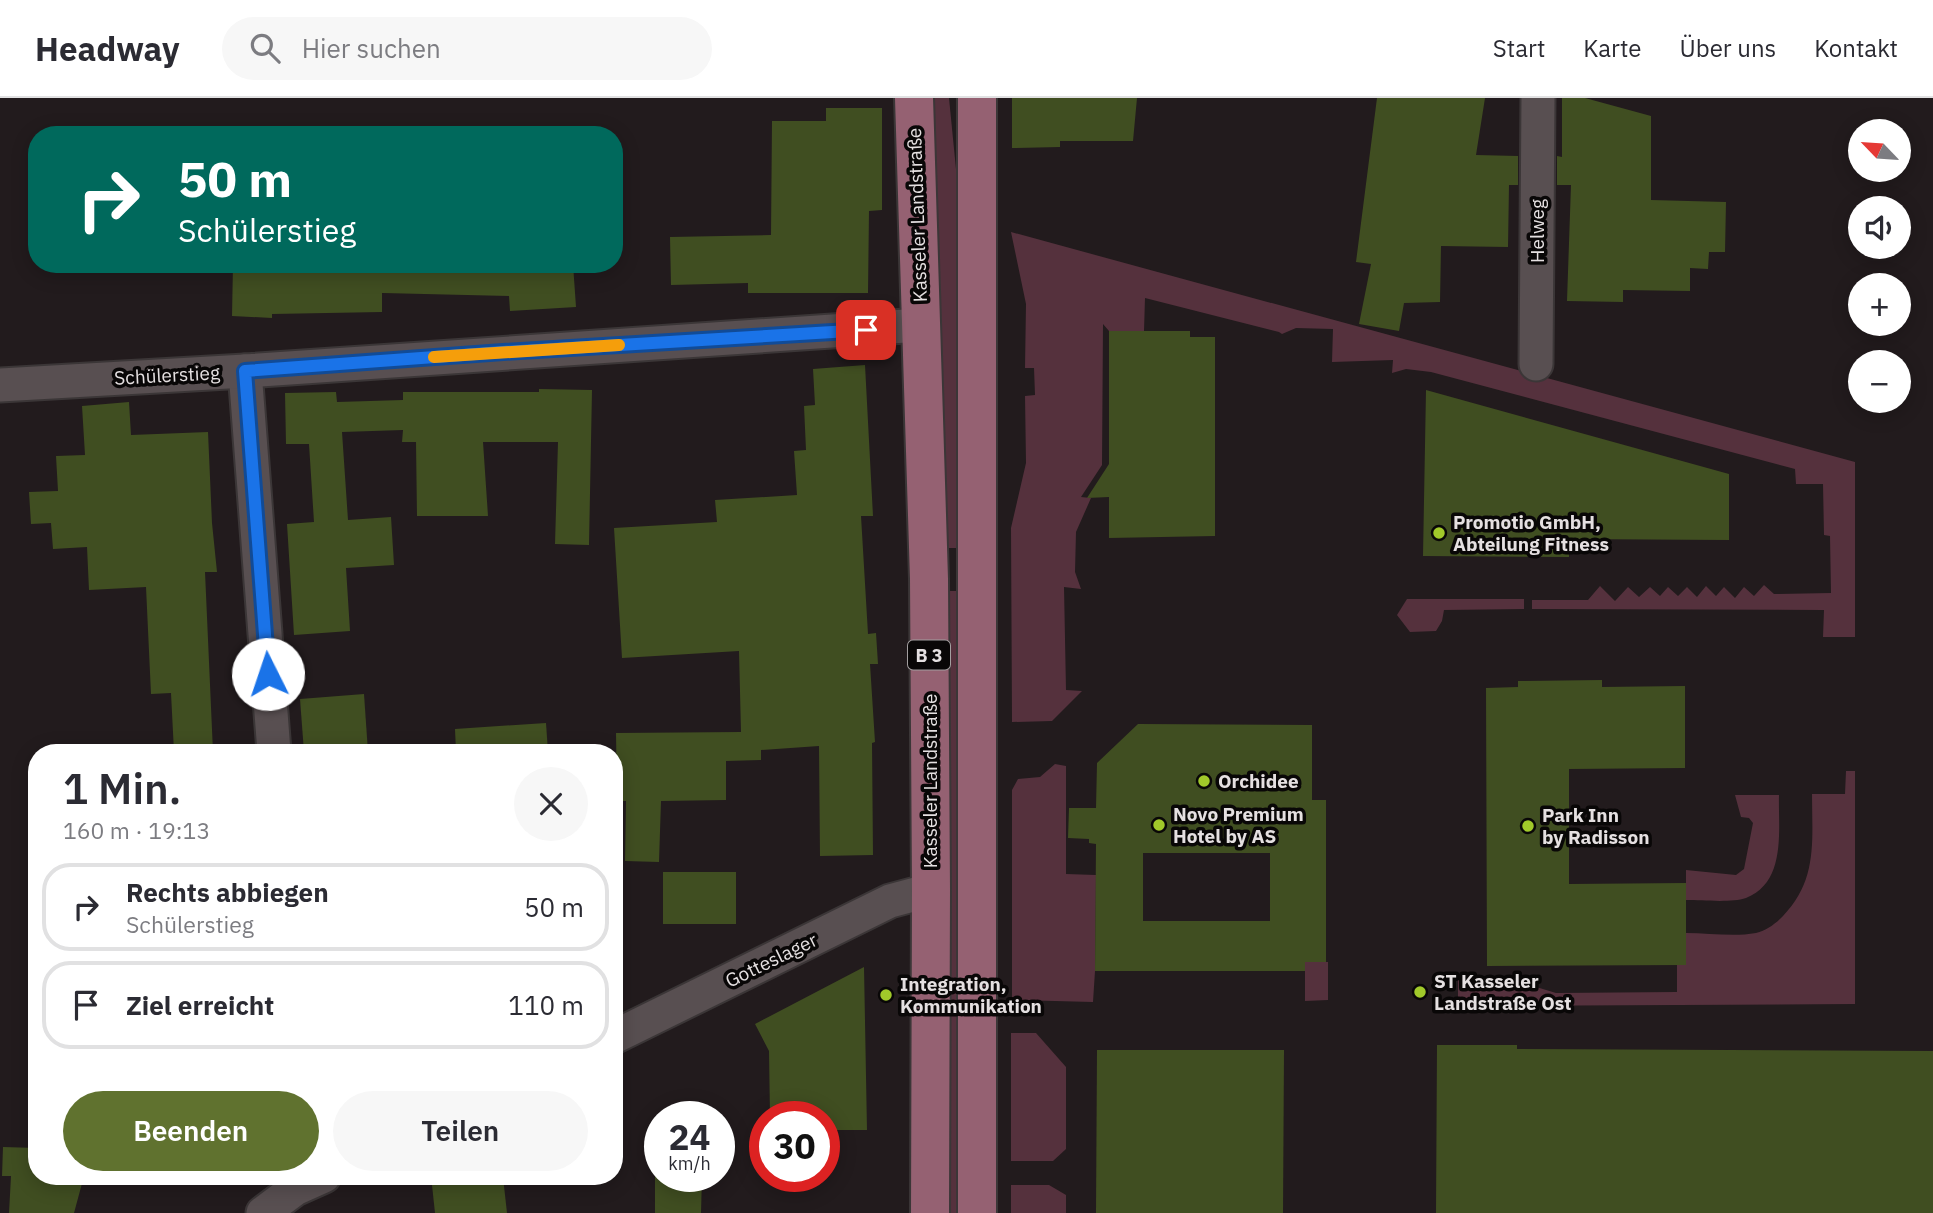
<!DOCTYPE html>
<html lang="de">
<head>
<meta charset="utf-8">
<style>
	body { margin:0; font-family:"IBM Plex Sans",sans-serif; background:#f7f7f7; color:#2b2b33; height:100vh; display:flex; flex-direction:column; font-size:26px; white-space:nowrap }
	* { box-sizing:border-box; margin:0 }
	p { font-size:23px; color:#7c7c81 }
	.icon { flex:none; width:38px; height:38px; fill:none; stroke:currentColor; stroke-width:2; stroke-linecap:round; stroke-linejoin:round }
	.map { position:relative; flex:1; overflow:hidden }
	.panel { position:absolute; left:28px; top:646px; width:595px; height:441px; display:flex; flex-direction:column; background:#fff; border-radius:28px; box-shadow:0 4px 18px #0003 }
	.panel>* { flex:none }
	.hud { position:absolute; left:28px; top:28px; width:595px; height:147px; border-radius:28px; box-shadow:0 4px 18px #0003; background:#00695c; color:#fff; overflow:hidden }
	.needle { width:46px; rotate:295deg }
	.buttons { position:absolute; left:1848px; top:21px; display:grid; gap:14px }
	.buttons a { display:grid; place-items:center; width:63px; height:63px; border-radius:50%; background:#fff; box-shadow:0 4px 18px #0003; font-size:35px }
	.speed { position:absolute; left:644px; top:1003px; display:flex; gap:14px; font-size:35px; font-weight:700; text-align:center }
	.speed>* { display:grid; place-content:center; width:91px; height:91px; border-radius:50%; background:#fff; box-shadow:0 4px 18px #0003; line-height:1 }
	.speed small { font-size:18px; font-weight:400 }
	.speed .limit { border:10px solid #d22; background:#fff; color:#111 }
	.pin { position:absolute; display:grid; place-items:center; width:60px; height:60px; color:#fff; margin:-30px; border-radius:14px; box-shadow:0 4px 10px #0006 }
	.me { position:absolute; width:77px; margin:-38px; rotate:356deg; stroke-linejoin:round; filter:drop-shadow(0 0 5px #0008) }
	.turn { display:flex; align-items:center; gap:24px; height:147px; padding:0 35px; font-size:32px }
	.turn .icon { width:91px; height:91px; stroke-width:2.5 }
	.turn b { display:block; font-size:49px; line-height:60px }
	.round { display:grid; place-items:center; flex:none; width:74px; height:74px; border-radius:37px; background:#f7f7f7 }
	.overview { display:flex; align-items:center; justify-content:space-between; height:119px; padding:0 35px }
	h1 { font-size:42px; font-weight:600; line-height:52px }
	.primary-button { display:flex; gap:14px; margin-top:auto; padding:14px 35px }
	.primary-button a { flex:1; height:80px; border-radius:42px; background:#60722f; color:#fff; font-size:28px; font-weight:600; line-height:80px; text-align:center }
	.primary-button a+a { background:#f7f7f7; color:#2b2b33 }
	ul { padding:0; list-style:none }
	li { display:flex; align-items:center; gap:21px; height:88px; margin:0 14px 10px; padding:0 21px; border:4px solid #e1e1e2; border-radius:28px }
	li div { flex:1 }
	li b { display:block; font-size:26px }
	li em { font-style:normal }
	header { display:flex; align-items:center; gap:42px; box-sizing:border-box; height:98px; padding:0 35px; background:#fff; border-bottom:2px solid #e1e1e2 }
	header strong { font-size:33px }
	nav { display:flex; gap:38px; margin-inline-start:auto; font-size:24px }
	.search { width:490px; height:63px; background:#f7f7f7; display:flex; align-items:center; gap:18px; box-sizing:border-box; padding:0 24px; border-radius:38px; color:#7c7c81; font-size:26px }
	.map>svg:first-child { display:block }
	.green { fill:#55313d }
	.building { fill:#404e21; fill-rule:evenodd }
	.lines { fill:none; stroke-linecap:round; stroke-linejoin:round }
	.street-casing { stroke:#3b3637; stroke-width:37 }
	.primary-casing { stroke:#3b3637; stroke-width:42 }
	.street { stroke:#584f51; stroke-width:33 }
	.primary { stroke:#956172; stroke-width:38 }
	.route-casing { stroke:#114b97; stroke-width:18 }
	.route { stroke:#1a73e8; stroke-width:12 }
	.slow { stroke:#f59e0b; stroke-width:12 }
	.poi-dot { fill:#a1c92a; stroke:#090707; stroke-width:2.5 }
	.labels { text-anchor:middle; dominant-baseline:central; stroke-width:7; stroke-linejoin:round; paint-order:stroke }
	.shield { fill:#090707; stroke:#a39fa0; stroke-width:2 }
	.shield-label { font-size:18px; font-weight:bold; fill:#e5e0e1 }
	.street-label { font-size:19px; fill:#e5e0e1; stroke:#090707 }
	.poi-label { font-size:19px; font-weight:bold; fill:#e5e0e1; stroke:#090707; text-anchor:start }
</style>
</head>
<body>
<header>
<strong>Headway</strong>
<div class="search"><svg class="icon" aria-label="search" viewBox="0 0 24 24"><circle cx="10" cy="10" r="6"/><path d="M15 15l6 6"/></svg>Hier suchen</div>
<nav><a>Start</a><a>Karte</a><a>Über uns</a><a>Kontakt</a></nav>
</header>
<div class="map">
<svg width="1933" height="1115" viewBox="0 0 1933 1115">
	<rect width="100%" height="100%" fill="#221b1d"/>
	<g class="green">
		<polygon points="931,0 949,0 962,132 962,450 946,450"/>
		<polygon points="1011,134 1855,364 1855,539 1823,539 1824,512 1532,511 1532,502 1588,502 1600,488 1615,503 1628,489 1639,499 1650,489 1660,498 1668,489 1678,498 1687,489 1697,499 1706,488 1716,498 1724,489 1735,500 1744,489 1754,498 1764,487 1774,496 1831,495 1830,438 1824,437 1823,386 1796,386 1795,371 1431,274 1406,271 1392,275 1393,262 1332,264 1333,231 1296,230 1282,236 1279,234 1145,200 1144,233 1109,233 1103,226 1102,367 1081,399 1091,400 1076,434 1075,474 1081,491 1064,489 1066,592 1082,593 1052,623 1012,624 1011,430 1026,365 1025,298 1035,297 1034,270 1025,270 1026,206"/>
		<polygon points="946,493 962,493 961,1115 946,1115"/>
		<polygon points="1407,501 1524,501 1524,511 1444,512 1442,523 1436,533 1410,534 1397,517"/>
		<polygon points="1055,666 1066,668 1066,776 1096,777 1095,873 1093,904 1012,902 1012,692 1018,681 1040,679"/>
		<path d="M1846 673H1855V906L1458 908V875L1475 877 1476 889 1533 888 1556 895 1677 894V867H1686V835C1709 835 1734 839 1756 835 1767 832 1775 826 1783 818 1818 782 1812 742 1812 696H1845Z"/>
		<path d="M1735 697H1779C1778 731 1787 784 1746 800 1731 805 1703 802 1686 802V772L1736 777 1744 771 1753 725 1749 720 1741 719Z"/>
		<polygon points="1305,864 1328,864 1328,902 1305,903"/>
		<polygon points="1011,935 1036,935 1066,969 1066,1051 1053,1063 1011,1063"/>
		<polygon points="1011,1087 1049,1087 1066,1097 1066,1115 1011,1115"/>
	</g>
	<g class="building">
		<polygon points="1012,0 1137,0 1133,43 1060,43 1060,49 1012,50"/>
		<polygon points="1377,0 1485,0 1476,57 1518,58 1518,87 1509,87 1508,149 1441,148 1440,204 1404,205 1399,233 1359,226 1371,166 1356,164"/>
		<polygon points="1562,0 1585,0 1651,18 1651,102 1726,104 1725,154 1709,154 1708,171 1690,170 1690,193 1623,192 1623,204 1567,203 1571,87 1557,87 1557,58 1562,59"/>
		<polygon points="826,10 882,10 882,112 869,113 868,195 748,195 748,185 671,187 670,139 771,137 772,23 826,23"/>
		<polygon points="233,166 573,166 576,209 510,213 509,198 382,195 382,214 272,216 272,220 232,218"/>
		<polygon points="1109,233 1190,233 1190,239 1215,239 1215,438 1109,440 1109,399 1087,400 1109,366"/>
		<polygon points="865,267 873,418 861,418 868,536 876,535 878,566 870,566 875,644 872,645 873,757 820,758 819,648 761,652 761,662 726,663 726,702 661,703 659,764 625,763 626,703 617,703 616,635 741,634 739,553 622,560 614,430 717,424 715,402 797,397 794,353 806,352 804,308 815,307 813,271"/>
		<polygon points="539,291 592,292 589,447 555,446 558,344 483,344 488,418 417,418 416,344 402,344 403,332 342,334 348,422 391,419 394,467 346,470 350,533 294,537 287,426 314,424 309,346 286,346 285,295 336,294 337,304 403,302 403,294 539,294"/>
		<polygon points="1426,292 1729,376 1729,442 1569,441 1569,459 1423,458"/>
		<polygon points="129,304 131,337 208,334 212,425 217,474 205,474 213,654 174,654 171,595 151,596 146,489 89,492 87,449 53,451 51,425 31,426 29,394 58,393 56,358 85,357 82,308"/>
		<polygon points="1602,582 1602,589 1685,588 1685,670 1569,671 1569,786 1686,785 1686,867 1487,868 1486,590 1518,589 1518,583"/>
		<polygon points="364,596 368,654 304,654 300,601"/>
		<polygon points="546,625 548,654 456,654 455,631"/>
		<path d="M1138 626 1312 627V702H1326V864H1305V873H1095L1096 746 1089 745V741L1068 740 1069 710H1096L1097 665ZM1143 755H1270V823H1143Z"/>
		<rect x="663" y="774" width="73" height="52"/>
		<polygon points="864,869 867,1032 824,1032 824,1018 770,1018 769,953 755,926"/>
		<polygon points="1437,947 1517,947 1517,951 1933,953 1933,1115 1436,1115"/>
		<polygon points="1097,952 1284,952 1283,1115 1096,1115"/>
		<polygon points="3,1049 37,1050 36,1078 84,1078 74,1115 9,1115 11,1078 2,1078"/>
		<polygon points="655,1078 702,1078 701,1115 655,1115"/>
		<polygon points="503,1079 507,1115 435,1115 432,1087"/>
	</g>
	<g class="lines">
		<g class="street-casing">
			<g id="street">
				<polyline points="1536,266 1538,0"/>
				<polyline points="245,273 274,654"/>
				<polyline points="0,287 245,273 920,227"/>
				<polyline points="614,939 890,803 931,792"/>
				<polyline points="263,1115 295,1091 324,1078"/>
			</g>
		</g>
		<g class="primary-casing">
			<g id="primary">
				<polyline points="914,0 929,481 931,792 930,1115"/>
				<polyline points="977,1115 977,0"/>
			</g>
		</g>
		<use href="#street" class="street"/>
		<use href="#primary" class="primary"/>
	</g>
	<g class="lines">
		<g class="route-casing">
			<polyline id="route" points="268,576 245,273 503,254 866,232"/>
		</g>
		<use href="#route" class="route"/>
		<polyline class="slow" points="434,259 619,247"/>
	</g>
	<g class="poi-dot">
		<circle cx="1439" cy="435" r="7"/>
		<circle cx="1204" cy="683" r="7"/>
		<circle cx="1159" cy="727" r="7"/>
		<circle cx="1528" cy="728" r="7"/>
		<circle cx="1420" cy="894" r="7"/>
		<circle cx="886" cy="897" r="7"/>
	</g>
	<g class="labels">
		<rect class="shield" x="908" y="542.5" width="42" height="29" rx="5"/>
		<g class="shield-label">
			<text x="929" y="557">B 3</text>
		</g>
		<g class="street-label">
			<text transform="translate(917 117) rotate(-92)">Kasseler Landstraße</text>
			<text transform="translate(1537 133) rotate(-90)">Helweg</text>
			<text transform="translate(167 277) rotate(-3)">Schülerstieg</text>
			<text transform="translate(930 683) rotate(-90)">Kasseler Landstraße</text>
			<text transform="translate(771 862) rotate(-26)">Gotteslager</text>
		</g>
		<g class="poi-label">
			<text x="1453" y="424">Promotio GmbH,<tspan x="1453" dy="22">Abteilung Fitness</tspan></text>
			<text x="1218" y="683">Orchidee</text>
			<text x="1173" y="716">Novo Premium<tspan x="1173" dy="22">Hotel by AS</tspan></text>
			<text x="1542" y="717">Park Inn<tspan x="1542" dy="22">by Radisson</tspan></text>
			<text x="1434" y="883">ST Kasseler<tspan x="1434" dy="22">Landstraße Ost</tspan></text>
			<text x="900" y="886">Integration,<tspan x="900" dy="22">Kommunikation</tspan></text>
		</g>
	</g>
</svg>
<div class="buttons">
<a><svg class="needle" viewBox="-14 -14 28 28"><path d="M0-13l5 13h-10z" fill="#e53935"/><path d="M0 13l5-13h-10z" fill="#7c7c81"/></svg></a>
<a><svg class="icon" aria-label="sound" viewBox="0 0 24 24"><path d="M4 9h4l5-4v14l-5-4H4zM17 9q2 3 0 6"/></svg></a>
<a>+</a>
<a>−</a>
</div>
<div class="speed"><div>24<small>km/h</small></div><div class="limit">30</div></div>
<div class="pin" style="left:866px;top:232px;background:#d93025"><svg class="icon" aria-label="arrive" viewBox="0 0 24 24"><path d="M6 21V4h12l-3 4 3 4H6"/></svg></div>
<svg class="me" style="left:268px;top:576px" viewBox="-20 -20 40 40"><circle r="19" fill="#fff"/><path d="M0-13L10 11 0 6-10 11z" fill="#1a73e8"/></svg>
<div class="hud">
<div class="turn"><svg class="icon" aria-label="right" viewBox="0 0 24 24"><path d="M7 20v-9h11M14 6l5 5-5 5"/></svg><div><b>50 m</b>Schülerstieg</div></div>
</div>
<section class="panel">
<div class="overview"><div><h1>1 Min.</h1><p>160 m · 19:13</p></div><a class="round"><svg class="icon" aria-label="close" viewBox="0 0 24 24"><path d="M6 6l12 12M18 6L6 18"/></svg></a></div>
<ul>
<li><svg class="icon" aria-label="right" viewBox="0 0 24 24"><path d="M7 20v-9h11M14 6l5 5-5 5"/></svg><div><b>Rechts abbiegen</b><p>Schülerstieg</p></div><em>50 m</em></li>
<li><svg class="icon" aria-label="arrive" viewBox="0 0 24 24"><path d="M6 21V4h12l-3 4 3 4H6"/></svg><div><b>Ziel erreicht</b></div><em>110 m</em></li>
</ul>
<div class="primary-button"><a>Beenden</a><a>Teilen</a></div>
</section>
</div>
</body>
</html>
